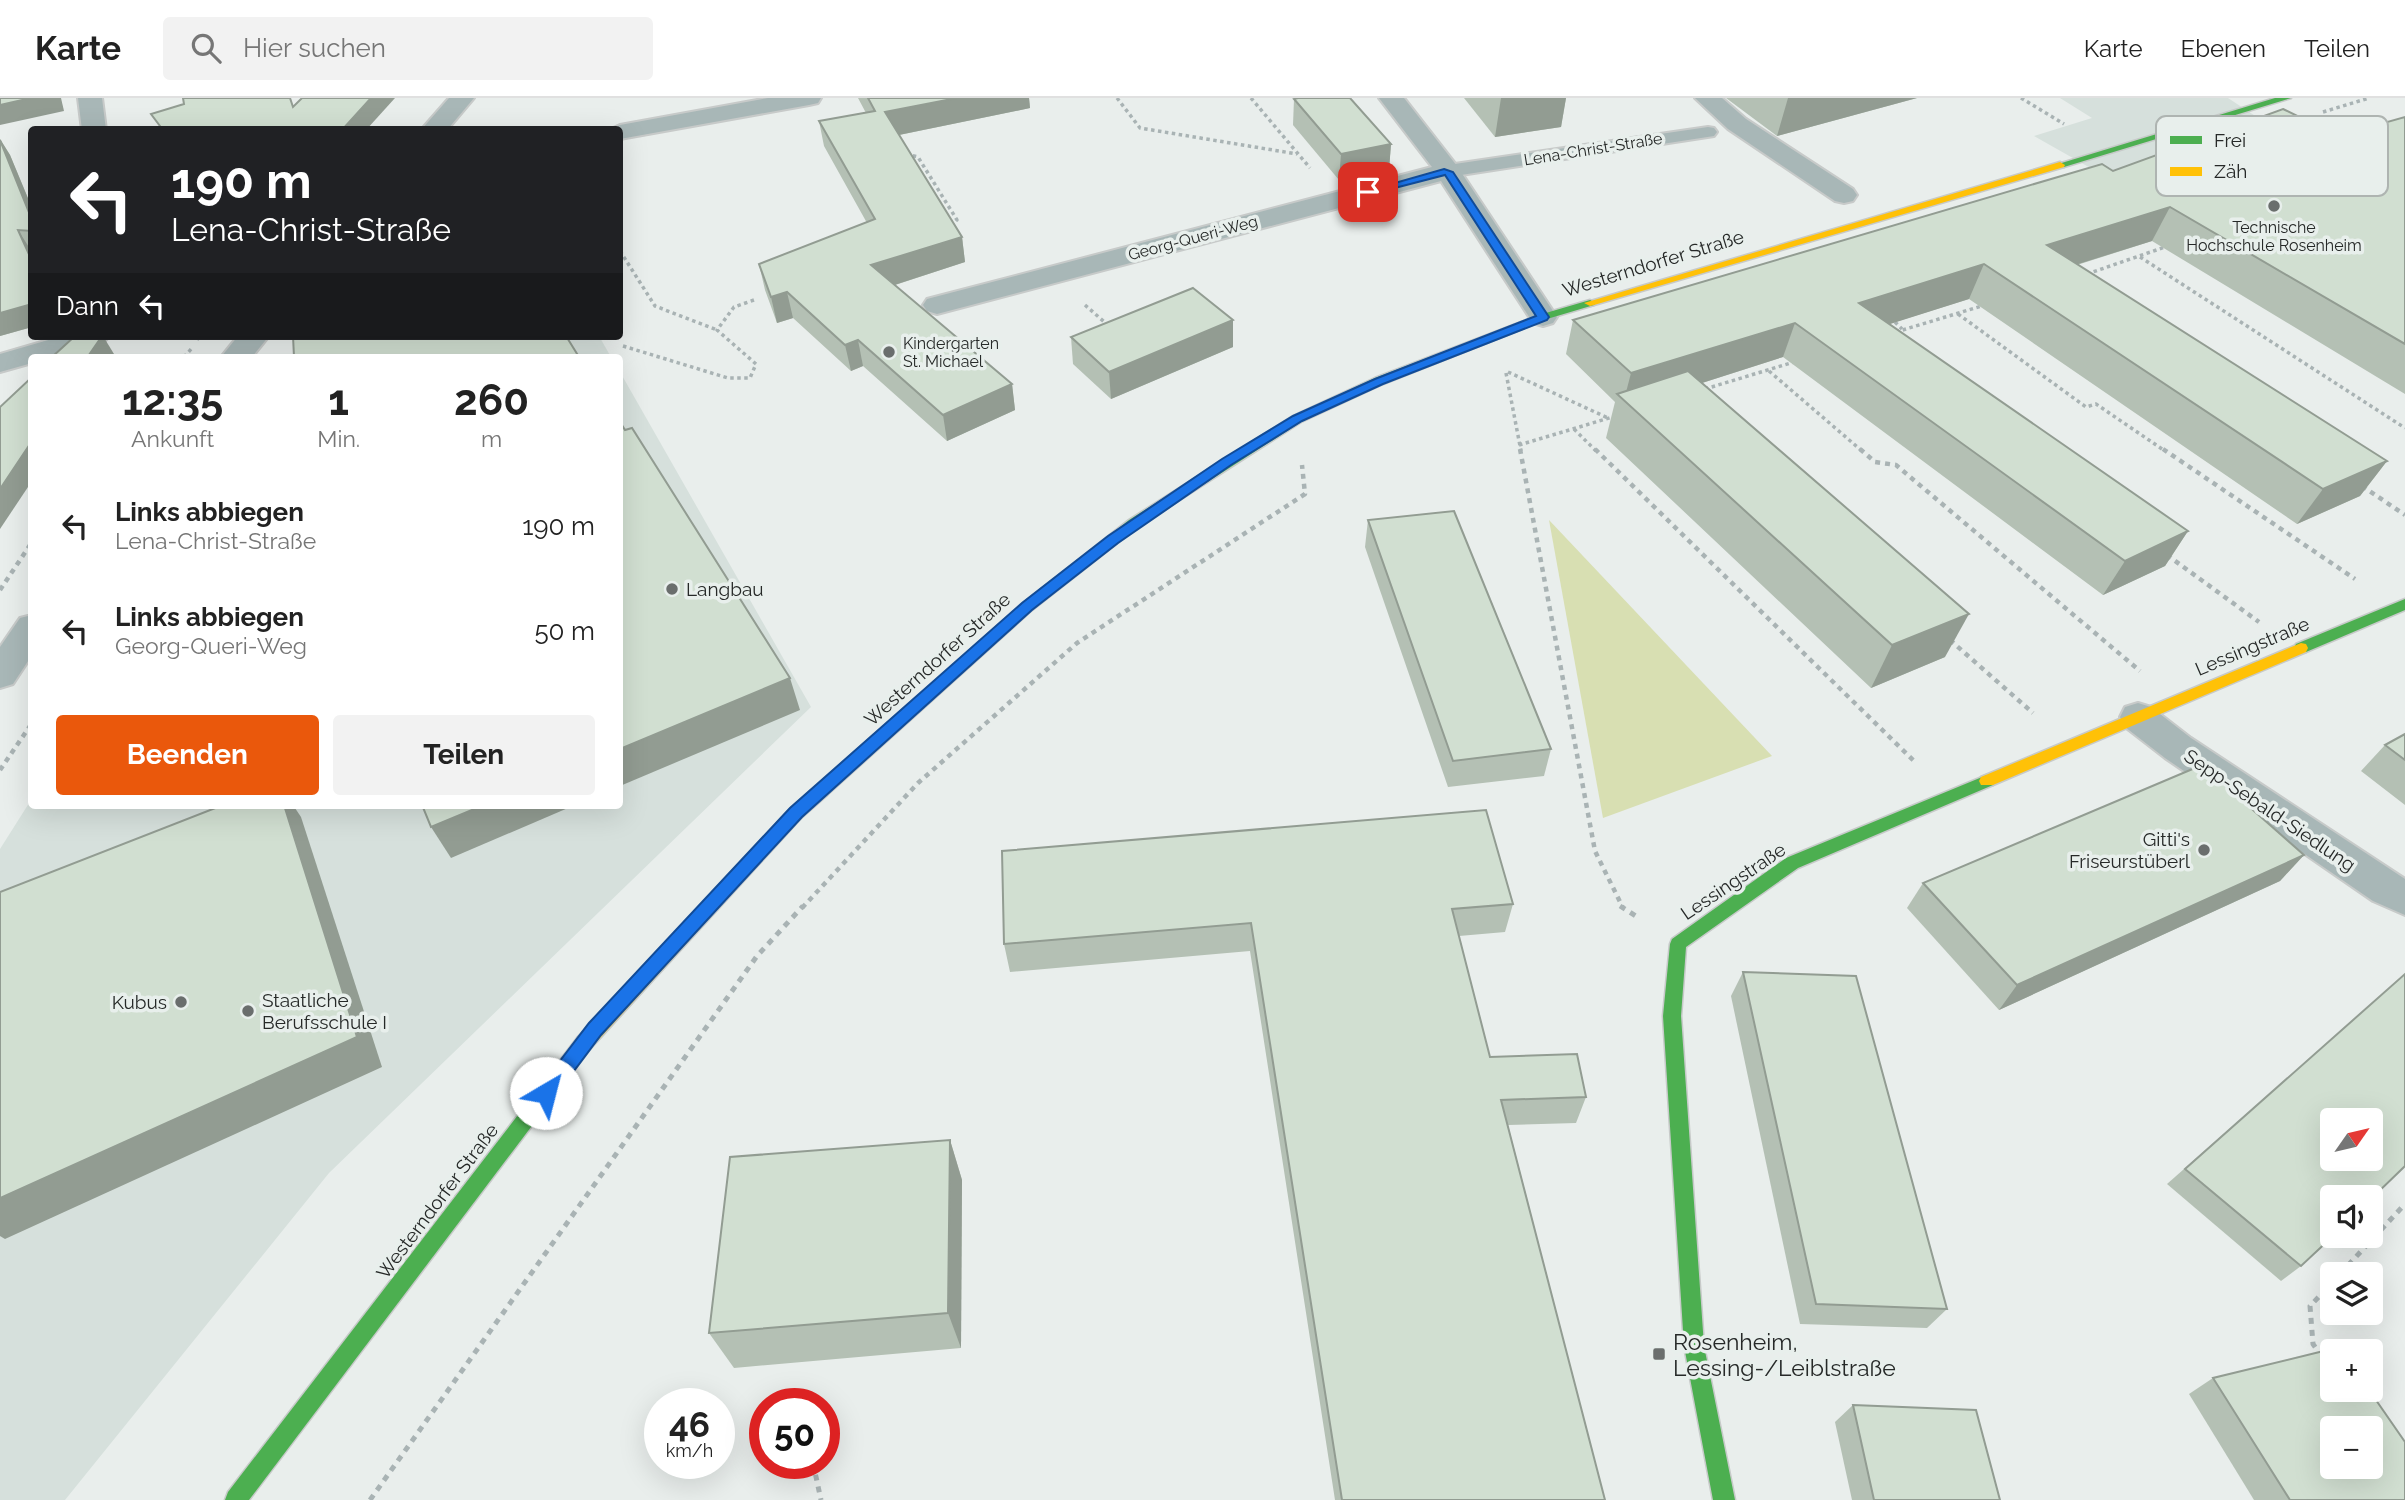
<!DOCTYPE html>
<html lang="de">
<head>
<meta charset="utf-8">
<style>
	body { margin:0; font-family:Raleway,sans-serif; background:#f2f2f2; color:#222; height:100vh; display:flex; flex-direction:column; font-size:26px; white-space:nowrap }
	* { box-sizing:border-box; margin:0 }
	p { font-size:23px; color:#767676 }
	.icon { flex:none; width:38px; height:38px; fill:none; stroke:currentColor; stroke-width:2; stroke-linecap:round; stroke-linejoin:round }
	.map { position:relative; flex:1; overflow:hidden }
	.details { position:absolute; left:28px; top:256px; width:595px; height:455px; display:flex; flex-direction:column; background:#fff; border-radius:7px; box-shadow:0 7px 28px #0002 }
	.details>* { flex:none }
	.top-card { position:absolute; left:28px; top:28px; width:595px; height:214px; border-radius:7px; box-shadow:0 7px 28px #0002; background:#202124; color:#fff; overflow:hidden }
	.needle { width:46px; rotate:56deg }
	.buttons { position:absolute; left:2320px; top:1010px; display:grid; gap:14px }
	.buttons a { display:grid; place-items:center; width:63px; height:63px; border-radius:7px; background:#fff; box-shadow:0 7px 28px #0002; font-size:35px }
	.speed { position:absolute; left:644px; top:1290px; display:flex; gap:14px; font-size:35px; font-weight:700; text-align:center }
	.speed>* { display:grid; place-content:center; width:91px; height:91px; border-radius:50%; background:#fff; box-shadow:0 7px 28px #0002; line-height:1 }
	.speed small { font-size:18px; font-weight:400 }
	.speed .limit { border:10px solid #d22; background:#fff; color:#111 }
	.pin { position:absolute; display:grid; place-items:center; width:60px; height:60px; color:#fff; margin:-30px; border-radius:14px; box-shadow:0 4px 10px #0006 }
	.me { position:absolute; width:77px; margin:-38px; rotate:37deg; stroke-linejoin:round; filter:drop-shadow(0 0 5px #0008) }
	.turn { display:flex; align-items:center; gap:24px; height:147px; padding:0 28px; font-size:32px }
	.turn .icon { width:91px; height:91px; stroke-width:2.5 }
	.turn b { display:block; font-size:49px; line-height:60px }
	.then { display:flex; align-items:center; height:66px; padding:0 28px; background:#0003; gap:14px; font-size:26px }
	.eta { display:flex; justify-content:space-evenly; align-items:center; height:119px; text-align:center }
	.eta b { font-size:42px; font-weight:700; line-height:49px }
	.cta { display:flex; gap:14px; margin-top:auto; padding:14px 28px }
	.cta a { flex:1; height:80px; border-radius:7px; background:#ea580c; color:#fff; font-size:28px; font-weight:700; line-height:80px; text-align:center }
	.cta a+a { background:#f2f2f2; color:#222 }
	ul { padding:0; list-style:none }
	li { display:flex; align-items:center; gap:21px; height:105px; padding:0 28px }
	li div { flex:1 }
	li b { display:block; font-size:26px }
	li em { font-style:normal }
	header { display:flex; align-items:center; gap:42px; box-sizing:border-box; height:98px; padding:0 35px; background:#fff; border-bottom:2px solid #e0e0e0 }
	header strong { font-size:33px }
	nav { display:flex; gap:38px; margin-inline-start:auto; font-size:24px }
	.search { width:490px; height:63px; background:#f2f2f2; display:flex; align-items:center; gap:18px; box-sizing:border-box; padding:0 24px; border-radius:7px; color:#767676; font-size:26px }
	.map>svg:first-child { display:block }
	.built { fill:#d6e0dc }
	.green { fill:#d8dfb2 }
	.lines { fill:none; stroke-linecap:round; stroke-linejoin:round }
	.lane-casing { stroke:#c7cac9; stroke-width:4 }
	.street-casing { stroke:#c7cac9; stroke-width:4 }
	.fast-casing { stroke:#c7cac9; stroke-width:3 }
	.slow-casing { stroke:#c7cac9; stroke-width:3 }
	.path-far2 { stroke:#a9b3b4; stroke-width:3.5; stroke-dasharray:3.5 3.5; stroke-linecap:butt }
	.path-far1 { stroke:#a9b3b4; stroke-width:4.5; stroke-dasharray:5 5; stroke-linecap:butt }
	.path { stroke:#a9b3b4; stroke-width:5; stroke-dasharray:6 6; stroke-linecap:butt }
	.lane { fill:#a8b7b7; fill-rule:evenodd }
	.street { fill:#a8b7b7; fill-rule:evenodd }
	.fast { fill:#4caf50; fill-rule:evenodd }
	.slow { fill:#ffc107; fill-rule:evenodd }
	.wall { fill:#b4c0b4 }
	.shaded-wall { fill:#929c92 }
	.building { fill:#d1dfd1; stroke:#929c92; stroke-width:2; fill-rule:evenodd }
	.route { fill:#1a73e8; stroke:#114b97; stroke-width:2 }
	.poi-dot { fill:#6a6e6d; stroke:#e8efec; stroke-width:2.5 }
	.labels { text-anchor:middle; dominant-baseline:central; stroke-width:7; stroke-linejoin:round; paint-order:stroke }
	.far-street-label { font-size:16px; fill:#262928; stroke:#e8efec }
	.far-poi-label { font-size:16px; fill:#262928; stroke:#e8efec }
	.street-label { font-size:19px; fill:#262928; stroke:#e8efec }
	.poi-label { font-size:19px; fill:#262928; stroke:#e8efec; text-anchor:start }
	.near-poi-label { font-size:23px; fill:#262928; stroke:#e8efec; text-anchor:start }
	.key { fill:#e8efec; stroke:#aeb4b1; stroke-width:2 }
	.key-label { font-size:19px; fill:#262928 }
</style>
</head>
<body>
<header>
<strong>Karte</strong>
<div class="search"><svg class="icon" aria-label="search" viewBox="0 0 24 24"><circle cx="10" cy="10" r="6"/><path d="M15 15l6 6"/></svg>Hier suchen</div>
<nav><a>Karte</a><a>Ebenen</a><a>Teilen</a></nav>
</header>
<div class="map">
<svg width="2405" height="1402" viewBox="0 0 2405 1402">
	<rect width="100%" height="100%" fill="#e9eeec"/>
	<g class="built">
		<polygon points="2060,0 2228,0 2375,97 2200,132 2034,38 2092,20"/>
		<polygon points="447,238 599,238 611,259 338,259"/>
		<polygon points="620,274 811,609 329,1075 65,1402 0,1402 0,751 31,702 32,707 620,707"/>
	</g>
	<polygon class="green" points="1549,422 1772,658 1603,720"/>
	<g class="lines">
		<g class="lane-casing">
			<polygon id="lane" points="1708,29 1714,30 1717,34 1714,38 1448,79 1439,73 1448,67"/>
		</g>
		<g class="street-casing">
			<g id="street">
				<polygon points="78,0 102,0 106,32 82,32"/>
				<polygon points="449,0 474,0 447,32 421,32"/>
				<polygon points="768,0 821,0 818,5 809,7 620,41 620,32 609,32 620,27"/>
				<polygon points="1379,0 1404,0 1457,68 1557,219 1553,225 1543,228 1533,225 1441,83 937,216 927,213 923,207 927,201 1432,69"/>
				<polygon points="1695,0 1722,0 1746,21 1853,91 1857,97 1853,103 1844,105 1835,103 1728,31"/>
				<polygon points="62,238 109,238 104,244 53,259 32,259 32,265 0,274 0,256"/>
				<polygon points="238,238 269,238 252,259 221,259"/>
				<polygon points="32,517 32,557 13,586 0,590 0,549 20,520"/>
				<polygon points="2138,605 2151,609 2191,640 2405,781 2405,817 2373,803 2165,660 2125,629 2120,619 2125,609"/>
			</g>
		</g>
		<g class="fast-casing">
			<g id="fast">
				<polygon points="2275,0 2291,0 2064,69 2055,67"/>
				<polygon points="1590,202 1596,205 1594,207 1547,221 1383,286 1301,324 1139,428 1032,512 827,697 815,697 813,693 815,689 1022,506 1129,422 1293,318 1375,280 1539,217"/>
				<polygon points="2405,501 2405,512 2306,554 2296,554 2294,550 2296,546"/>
				<polygon points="1987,677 1993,679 1995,683 1993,687 1798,770 1686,849 1681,918 1704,1248 1735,1402 1713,1402 1684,1248 1663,918 1670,846 1672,841 1786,760"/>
				<polygon points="584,937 590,939 593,945 590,951 249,1402 225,1402 228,1394 578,939"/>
			</g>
		</g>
		<g class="slow-casing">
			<g id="slow">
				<polygon points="2060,64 2065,67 2064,69 1594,207 1590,208 1584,205"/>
				<polygon points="2301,545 2306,546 2308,550 2306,554 1993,687 1981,687 1979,683 1981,679"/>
				<polygon points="821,687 827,689 829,693 827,697 802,719 590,951 584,953 578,951 575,945 578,939 790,711 815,689"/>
			</g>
		</g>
		<g class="path-far2">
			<polyline points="1117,0 1140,30 1297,56"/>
			<polyline points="1251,0 1310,70"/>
			<polyline points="2021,0 2064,26"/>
			<polyline points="2323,14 2369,0"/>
			<polyline points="906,56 918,59 957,122 948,125"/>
			<polyline points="620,153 655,208 717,232"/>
			<polyline points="2140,159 2405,330"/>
			<polyline points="2087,176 2168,148"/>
			<polyline points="1085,207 1110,229"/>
			<polyline points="1958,216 2086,309 2096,306 2165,353"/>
			<polyline points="1895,224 1902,231"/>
			<polyline points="1896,234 1985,207"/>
			<polyline points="177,238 199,241"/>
			<polyline points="623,248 728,280 750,280 756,266 717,232 734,209 754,202"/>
			<polyline points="184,259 193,249"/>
			<polyline points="1769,273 1862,353"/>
			<polyline points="1508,274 1608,320"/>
			<polyline points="1506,275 1521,353"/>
			<polyline points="1705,291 1794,264"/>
			<polyline points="1574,331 1596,353"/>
			<polyline points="1519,347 1616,318"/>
		</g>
		<g class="path-far1">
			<polyline points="1520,351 1595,753 1623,810"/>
			<polyline points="1595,351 1916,665"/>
			<polyline points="1860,351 1875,364 1896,367 2140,573"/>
			<polyline points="2163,351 2355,481"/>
			<polyline points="2362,388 2405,417"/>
			<polyline points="2167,457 2259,524"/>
			<polyline points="0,492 32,444"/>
			<polyline points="1950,542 2033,615"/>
			<polyline points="0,672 32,625"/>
			<polyline points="802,810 918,685 1077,545 1305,396 1302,367"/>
		</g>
		<g class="path">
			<polyline points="1620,808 1639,820"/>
			<polyline points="2340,1176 2405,1106"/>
			<polyline points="2322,1259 2313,1246 2310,1208 2333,1184"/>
			<polyline points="799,1296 801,1306"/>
			<polyline points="813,1365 821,1402"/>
			<polyline points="370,1402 757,858 803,808"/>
		</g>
		<use href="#lane" class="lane"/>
		<use href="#street" class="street"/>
		<use href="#fast" class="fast"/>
		<use href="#slow" class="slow"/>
	</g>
	<g class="wall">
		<polygon points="858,0 1029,0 1030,10 899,37 962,139 965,164 895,187 1012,286 1015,312 947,343 863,268 851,273 793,220 777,225 765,192 759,166 867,125 824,48 819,23 866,15"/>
		<polygon points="1464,0 1566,0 1561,29 1495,39"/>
		<polygon points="1726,0 1917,0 1777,38"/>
		<polygon points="1294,1 1391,46 1389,72 1339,82 1293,27"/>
		<polygon points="2405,19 2405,296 2152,143 2077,167 2387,363 2360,398 2297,426 1969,201 1889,226 2188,433 2165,468 2103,497 1783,259 1702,285 1945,559 1871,590 1606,340 1615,304 1566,256 1573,222 2113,73 2338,38"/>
		<polygon points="0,41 10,57 32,110 32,151 30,150 32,154 32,229 0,238"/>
		<polygon points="1071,239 1233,249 1111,301 1073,266"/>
		<polygon points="1368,422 1551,651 1544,678 1448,689 1365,449"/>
		<polygon points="2405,636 2405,707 2361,673 2385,647"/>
		<polygon points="1002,753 1513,806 1505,834 1459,838 1490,959 1586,999 1576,1025 1508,1027 1605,1402 1335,1402 1250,853 1010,874 1004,846"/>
		<polygon points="2304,757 2280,783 1999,912 1907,810 1923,785"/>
		<polygon points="1743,874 1947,1211 1927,1230 1800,1226 1731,898"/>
		<polygon points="2405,876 2301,1168 2281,1183 2167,1086"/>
		<polygon points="950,1042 962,1082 961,1250 734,1270 709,1235"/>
		<polygon points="2213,1280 2405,1402 2254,1402 2189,1296"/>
		<polygon points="1853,1307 2000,1402 1852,1402 1835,1324"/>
	</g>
	<g class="shaded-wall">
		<polygon points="31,0 61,0 64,13 0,27 0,7"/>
		<polygon points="371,0 395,0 366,32 342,32"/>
		<polygon points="957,0 1029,0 1030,10 889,39 885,14"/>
		<polygon points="1501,0 1566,0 1561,29 1495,39"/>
		<polygon points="1788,0 1917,0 1777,38"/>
		<polygon points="0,41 10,57 32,110 32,122"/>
		<polygon points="1391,46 1389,72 1339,82 1341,56"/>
		<polygon points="2170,109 2152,143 2030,181 2047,147"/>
		<polygon points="18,132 32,154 32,163"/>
		<polygon points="962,139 965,164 876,193 871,167"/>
		<polygon points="1984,166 1969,201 1846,240 1859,205"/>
		<polygon points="787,194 793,220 777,225 771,199"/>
		<polygon points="32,206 32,229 0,238 0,215"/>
		<polygon points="1233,222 1233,249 1111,301 1109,274"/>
		<polygon points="1795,225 1783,259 1630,308 1624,302 1631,275"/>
		<polygon points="103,238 114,256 112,259 89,257"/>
		<polygon points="858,242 863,268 851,273 845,247"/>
		<polygon points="1012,286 1015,312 947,343 943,317"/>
		<polygon points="32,343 32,383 0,431 0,391"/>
		<polygon points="2387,363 2360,398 2297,426 2323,391"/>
		<polygon points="2188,433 2165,468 2103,497 2125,463"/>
		<polygon points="1969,516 1945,559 1871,590 1892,547"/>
		<polygon points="790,580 800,612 620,688 620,651"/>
		<polygon points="284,707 293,707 301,719 382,969 5,1141 0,1138 0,1100"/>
		<polygon points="484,707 575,707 451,760 431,729"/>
		<polygon points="2304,757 2280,783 1999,912 2017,887"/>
		<polygon points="950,1042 962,1082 961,1250 948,1215"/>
	</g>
	<g class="building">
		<polygon points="0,0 31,0 0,7"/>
		<polygon points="183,0 290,0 293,9 302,0 371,0 342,32 163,32 151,16 184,6"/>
		<polygon points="868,0 957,0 885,14 962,139 871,167 1012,286 943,317 858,242 845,247 787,194 771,199 759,166 875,121 819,23 875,13"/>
		<polygon points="1298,0 1350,0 1391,46 1341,56 1294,1"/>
		<polygon points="2283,11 2338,38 2405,19 2405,246 2170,109 2047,147 2387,363 2323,391 1984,166 1859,205 2188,433 2125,463 1795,225 1631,275 1573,222 2102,66 2113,73"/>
		<polygon points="0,42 32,122 32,133 18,132 32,163 32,206 0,215"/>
		<polygon points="1193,190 1233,222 1109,274 1071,239"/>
		<polygon points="75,238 102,238 89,257 109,259 52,259"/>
		<polygon points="293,238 566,238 579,259 294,259"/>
		<polygon points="1688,273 1969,516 1892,547 1617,296"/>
		<polygon points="32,279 32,343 0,391 0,309"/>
		<polygon points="620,324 625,332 632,330 790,580 620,651"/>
		<polygon points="1454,413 1551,651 1453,663 1368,422"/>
		<polygon points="2405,636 2405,662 2385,647"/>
		<polygon points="2202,667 2304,757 2017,887 1923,785"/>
		<polygon points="223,707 284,707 357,939 0,1100 0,794"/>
		<polygon points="422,707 484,707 431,729"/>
		<polygon points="1486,712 1513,806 1452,811 1490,959 1577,956 1586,999 1501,1002 1605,1402 1342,1402 1251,825 1004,846 1002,753"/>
		<polygon points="1743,874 1856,878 1947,1211 1816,1206"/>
		<path d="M2405 876V1068L2371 1101V1099H2333V1138L2301 1168 2185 1071ZM2333 1022H2371V1060H2333Z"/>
		<polygon points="950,1042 948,1215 709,1235 730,1059"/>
		<path d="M2340 1249 2342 1253H2333V1292H2369L2405 1344V1402H2290L2213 1280ZM2333 1330H2371V1368H2333Z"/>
		<polygon points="1853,1307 1976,1312 2000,1402 1874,1402"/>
	</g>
	<polygon class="route" points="1444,71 1453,74 1549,219 1547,222 1383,286 1302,323 1231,367 1118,445 1032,512 802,719 601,937 553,1001 546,1003 540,1001 537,995 540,989 589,925 790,710 1022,505 1108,438 1222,361 1293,318 1375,281 1536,218 1445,77 1368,97 1363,94"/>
	<g class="poi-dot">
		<circle cx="2274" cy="108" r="7"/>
		<circle cx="889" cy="254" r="7"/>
		<circle cx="672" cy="491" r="7"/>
		<circle cx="2204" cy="752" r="7"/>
		<circle cx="181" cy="904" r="7"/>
		<circle cx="248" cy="913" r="7"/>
		<rect x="1652" y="1249" width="14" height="14" rx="3.5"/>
	</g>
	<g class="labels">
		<g class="far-street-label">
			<text transform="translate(1593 51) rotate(-9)">Lena-Christ-Straße</text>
			<text transform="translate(1193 140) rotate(-15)">Georg-Queri-Weg</text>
		</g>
		<g class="far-poi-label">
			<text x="2274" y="129">Technische<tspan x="2274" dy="18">Hochschule Rosenheim</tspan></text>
			<text x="903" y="245" text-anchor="start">Kindergarten<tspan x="903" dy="18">St. Michael</tspan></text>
		</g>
		<g class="street-label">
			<text transform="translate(1653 165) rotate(-17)">Westerndorfer Straße</text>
			<text transform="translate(2252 548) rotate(-23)">Lessingstraße</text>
			<text transform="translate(937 561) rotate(-42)">Westerndorfer Straße</text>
			<text transform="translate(2270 712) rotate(34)">Sepp-Sebald-Siedlung</text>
			<text transform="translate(1733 783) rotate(-34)">Lessingstraße</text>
			<text transform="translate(437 1103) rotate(-53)">Westerndorfer Straße</text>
		</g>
		<g class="poi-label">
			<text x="686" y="491">Langbau</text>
			<text x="2190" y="741" text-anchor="end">Gitti's<tspan x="2190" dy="22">Friseurstüberl</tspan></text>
			<text x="262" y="902">Staatliche<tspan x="262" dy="22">Berufsschule I</tspan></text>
			<text x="167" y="904" text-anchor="end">Kubus</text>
		</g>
		<g class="near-poi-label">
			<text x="1673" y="1243">Rosenheim,<tspan x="1673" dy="26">Lessing-/Leiblstraße</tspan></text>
		</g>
	</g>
	<rect x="2156" y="18" width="232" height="80" rx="10" class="key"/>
	<rect x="2170" y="38" width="32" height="8" fill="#4caf50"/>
	<rect x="2170" y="69" width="32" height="9" fill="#ffc107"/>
	<g class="key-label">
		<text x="2214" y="49">Frei</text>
		<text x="2214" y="80">Zäh</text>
	</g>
</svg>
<div class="buttons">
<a><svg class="needle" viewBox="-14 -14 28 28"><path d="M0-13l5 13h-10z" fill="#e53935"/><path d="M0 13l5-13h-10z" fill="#767676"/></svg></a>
<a><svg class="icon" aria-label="sound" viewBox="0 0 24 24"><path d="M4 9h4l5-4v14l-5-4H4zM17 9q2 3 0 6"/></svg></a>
<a><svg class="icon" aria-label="layers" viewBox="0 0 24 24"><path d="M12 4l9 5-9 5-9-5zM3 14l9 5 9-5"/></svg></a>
<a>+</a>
<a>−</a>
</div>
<div class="speed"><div>46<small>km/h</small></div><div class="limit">50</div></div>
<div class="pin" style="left:1368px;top:94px;background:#d93025"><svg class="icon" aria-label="arrive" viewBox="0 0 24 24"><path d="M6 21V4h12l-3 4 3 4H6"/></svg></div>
<svg class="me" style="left:546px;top:995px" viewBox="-20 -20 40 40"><circle r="19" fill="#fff"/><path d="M0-13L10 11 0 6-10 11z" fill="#1a73e8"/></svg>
<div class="top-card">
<div class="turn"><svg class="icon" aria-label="left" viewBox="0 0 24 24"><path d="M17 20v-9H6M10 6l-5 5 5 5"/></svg><div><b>190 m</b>Lena-Christ-Straße</div></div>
<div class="then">Dann<svg class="icon" aria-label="left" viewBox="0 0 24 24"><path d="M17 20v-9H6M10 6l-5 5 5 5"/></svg></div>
</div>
<section class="details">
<div class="eta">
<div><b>12:35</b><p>Ankunft</p></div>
<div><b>1</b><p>Min.</p></div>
<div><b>260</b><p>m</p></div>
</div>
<ul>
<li><svg class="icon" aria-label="left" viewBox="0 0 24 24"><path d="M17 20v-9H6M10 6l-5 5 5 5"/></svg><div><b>Links abbiegen</b><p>Lena-Christ-Straße</p></div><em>190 m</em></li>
<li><svg class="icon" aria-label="left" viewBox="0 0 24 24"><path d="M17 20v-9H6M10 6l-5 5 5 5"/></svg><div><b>Links abbiegen</b><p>Georg-Queri-Weg</p></div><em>50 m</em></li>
</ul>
<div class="cta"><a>Beenden</a><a>Teilen</a></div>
</section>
</div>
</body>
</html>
